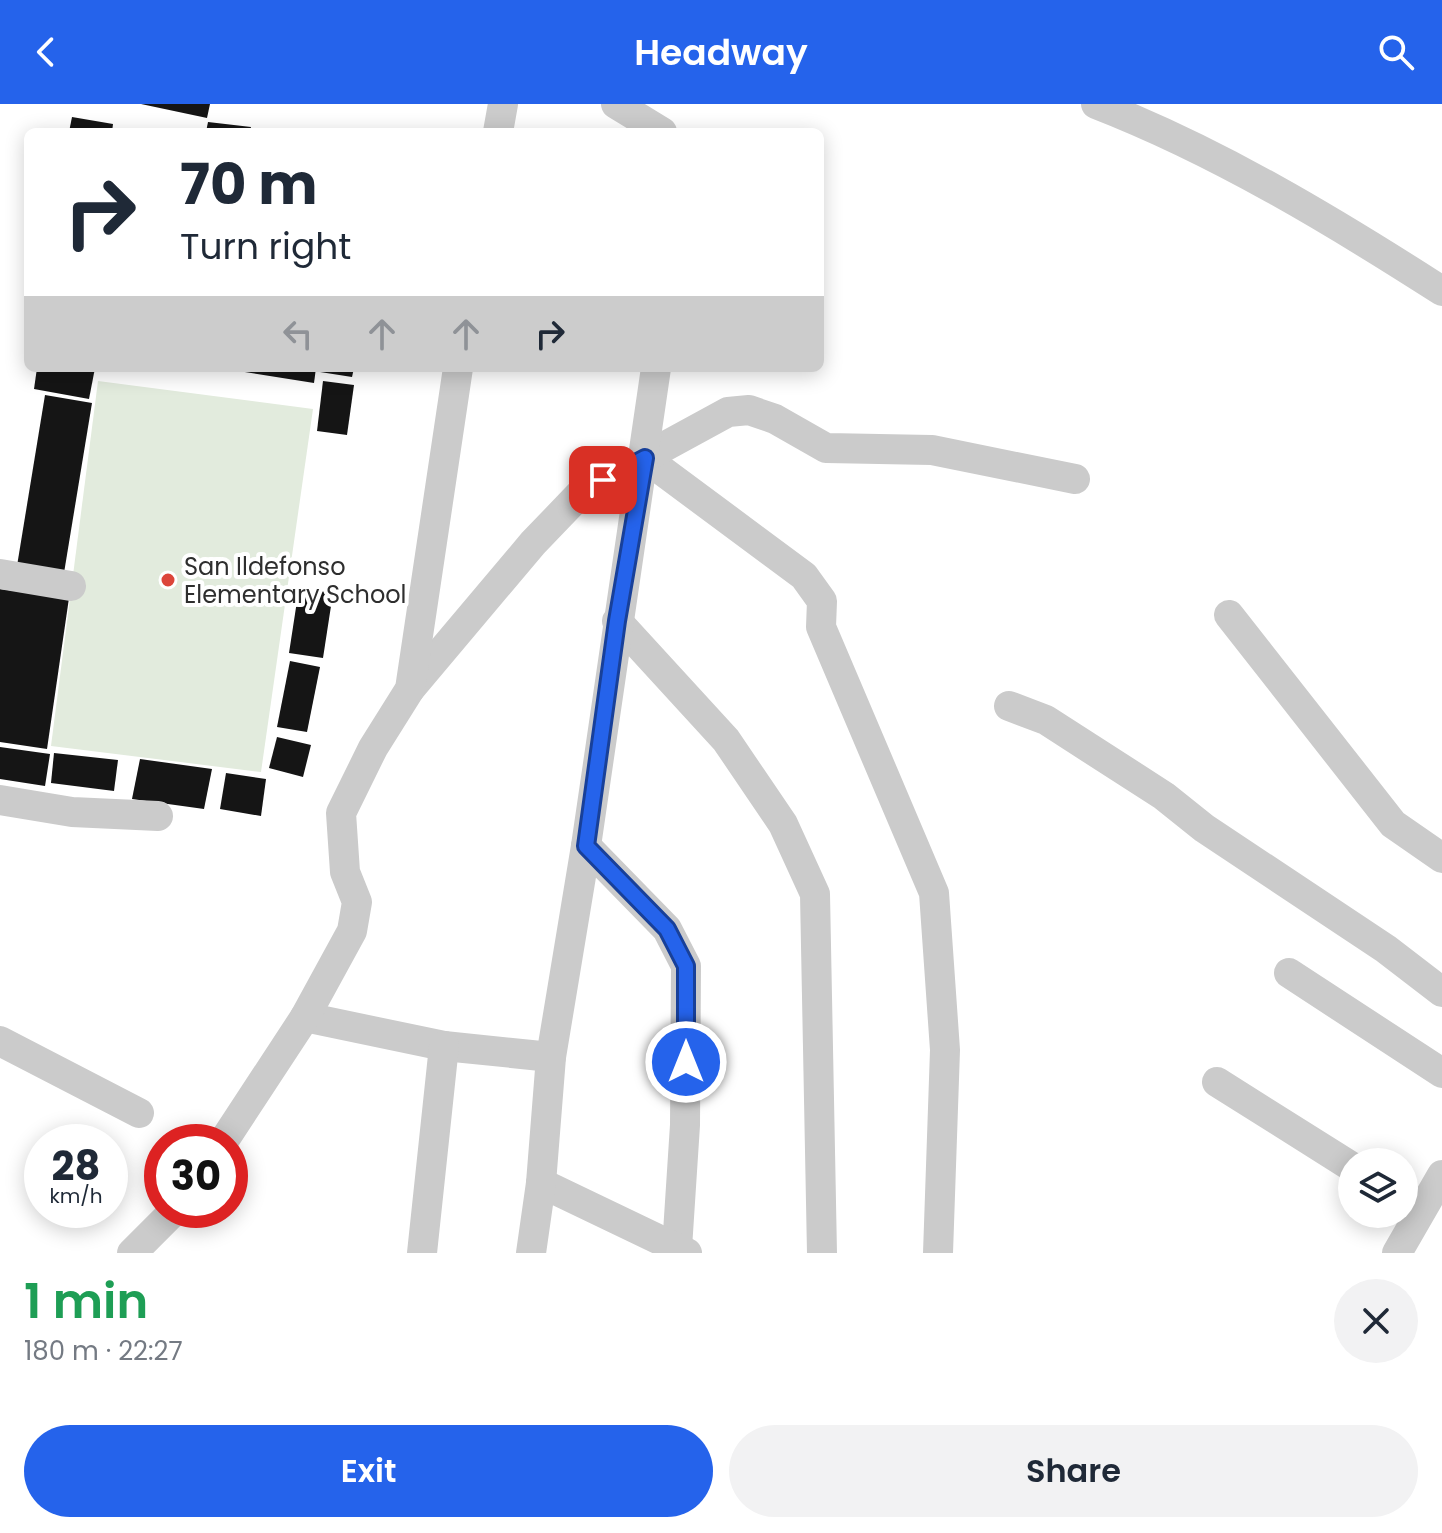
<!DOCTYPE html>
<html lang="en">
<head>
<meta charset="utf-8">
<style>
	body { margin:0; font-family:Poppins,sans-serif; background:#f2f2f3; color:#1f2937; height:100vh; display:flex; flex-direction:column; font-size:30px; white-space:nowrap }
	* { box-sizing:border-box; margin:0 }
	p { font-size:26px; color:#747a83 }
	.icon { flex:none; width:44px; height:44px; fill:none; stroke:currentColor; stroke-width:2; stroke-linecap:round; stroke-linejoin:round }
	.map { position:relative; height:1149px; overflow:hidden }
	.sheet { display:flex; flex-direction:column; background:#fff; flex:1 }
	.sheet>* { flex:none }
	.top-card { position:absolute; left:24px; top:24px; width:800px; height:244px; border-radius:12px; box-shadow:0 4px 20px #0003; background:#fff; color:#1f2937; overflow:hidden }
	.buttons { position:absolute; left:1338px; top:1044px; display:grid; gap:16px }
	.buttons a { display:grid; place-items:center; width:80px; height:80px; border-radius:50%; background:#fff; box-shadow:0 4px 20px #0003; font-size:40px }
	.speed { position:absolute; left:24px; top:1020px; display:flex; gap:16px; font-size:40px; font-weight:700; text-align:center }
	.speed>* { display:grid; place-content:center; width:104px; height:104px; border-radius:50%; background:#fff; box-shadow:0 4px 20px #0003; line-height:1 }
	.speed small { font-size:20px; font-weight:400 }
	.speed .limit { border:12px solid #d22; background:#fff; color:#111 }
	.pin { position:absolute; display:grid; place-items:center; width:68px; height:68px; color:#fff; margin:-34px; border-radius:16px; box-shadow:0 4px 12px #0006 }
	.me { position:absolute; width:88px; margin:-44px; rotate:0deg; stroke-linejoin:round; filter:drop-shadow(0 0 6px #0008) }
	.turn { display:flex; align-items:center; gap:28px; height:168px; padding:0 24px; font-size:36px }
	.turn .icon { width:104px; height:104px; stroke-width:2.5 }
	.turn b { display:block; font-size:56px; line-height:68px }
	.lanes { display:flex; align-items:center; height:76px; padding:0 24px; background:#0003; justify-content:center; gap:40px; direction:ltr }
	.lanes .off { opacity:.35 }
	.round { display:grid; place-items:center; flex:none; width:84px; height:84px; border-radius:42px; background:#f2f2f3 }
	.headline { display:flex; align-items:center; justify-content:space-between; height:136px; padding:0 24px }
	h1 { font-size:48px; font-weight:600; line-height:60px; color:#1e9e55 }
	.cta { display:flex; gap:16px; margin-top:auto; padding:16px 24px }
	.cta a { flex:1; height:92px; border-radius:48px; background:#2563eb; color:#fff; font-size:32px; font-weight:600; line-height:92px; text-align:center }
	.cta a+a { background:#f2f2f3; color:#1f2937 }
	header { display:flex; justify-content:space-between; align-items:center; height:104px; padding:0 24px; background:#2563eb; color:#fff; font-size:36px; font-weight:600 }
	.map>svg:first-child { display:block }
	.green { fill:#e2ebdd }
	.building { fill:#151515 }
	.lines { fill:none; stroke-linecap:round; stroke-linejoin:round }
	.minor { stroke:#cbcbcb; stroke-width:30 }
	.route-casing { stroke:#184099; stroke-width:20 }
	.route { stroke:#2563eb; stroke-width:14 }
	.poi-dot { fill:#dc453a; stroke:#fff; stroke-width:3 }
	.labels { text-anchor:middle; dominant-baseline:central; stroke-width:8; stroke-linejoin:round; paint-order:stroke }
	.poi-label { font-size:24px; fill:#2e2e2e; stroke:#fff; text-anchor:start }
</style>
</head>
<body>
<header><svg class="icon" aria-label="back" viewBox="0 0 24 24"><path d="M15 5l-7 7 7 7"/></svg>Headway<svg class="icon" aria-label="search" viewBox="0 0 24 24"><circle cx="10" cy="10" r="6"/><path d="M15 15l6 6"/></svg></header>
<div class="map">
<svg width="1442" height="1149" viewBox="0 0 1442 1149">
	<rect width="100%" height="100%" fill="#fff"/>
	<polygon class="green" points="98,277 313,305 261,668 51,642"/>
	<g class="building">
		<polygon points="141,0 210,0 207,14"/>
		<polygon points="72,13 113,20 112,28 69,28"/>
		<polygon points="208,18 251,23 250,28 206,28"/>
		<polygon points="37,264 95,264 89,295 34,285"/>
		<polygon points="219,264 316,264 314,279"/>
		<polygon points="321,264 354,264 352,273 320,268"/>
		<polygon points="323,277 354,281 347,331 317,327"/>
		<polygon points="45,291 92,299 63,475 16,468"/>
		<polygon points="299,484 333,489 323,554 289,549"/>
		<polygon points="0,485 69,494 47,645 0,638"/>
		<polygon points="290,557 320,563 307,628 277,623"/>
		<polygon points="277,633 311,641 303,673 269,664"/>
		<polygon points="0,643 50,650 45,682 0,675"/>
		<polygon points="54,649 118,656 114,687 51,679"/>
		<polygon points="140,655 212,665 204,705 132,695"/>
		<polygon points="226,669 266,675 261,712 220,705"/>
	</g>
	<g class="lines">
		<g class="minor">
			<polyline points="616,0 662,28"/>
			<path d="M1096 0C1217 47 1333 117 1442 187"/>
			<polyline points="498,28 503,0"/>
			<polyline points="645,354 804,472 822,497 821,523 934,789 945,946 938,1149"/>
			<polyline points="0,470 71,482"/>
			<polyline points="1229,511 1393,720 1442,754"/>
			<polyline points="617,517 726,636 783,720 815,790 822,1149"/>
			<polyline points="410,585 533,439 583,387 728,308 749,306 775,315 826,344 932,346 1075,375"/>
			<polyline points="1009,602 1046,616 1164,692 1204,724 1386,845 1442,888"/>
			<polyline points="0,696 72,708 158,712"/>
			<polyline points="586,742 667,825 686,862 685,1021 677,1144"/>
			<polyline points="1289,869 1442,969"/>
			<polyline points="305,913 444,942 551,953"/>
			<polyline points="0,937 139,1009"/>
			<polyline points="1217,978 1352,1063"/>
			<polyline points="223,1038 305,913 352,827 357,798 345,768 341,709 373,644 410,585 458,264"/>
			<polyline points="541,1079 687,1149"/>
			<polyline points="132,1149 175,1106"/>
			<polyline points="422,1149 444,942"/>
			<polyline points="531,1149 541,1079 551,953 586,742 656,264"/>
			<polyline points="1397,1149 1442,1071"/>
		</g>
	</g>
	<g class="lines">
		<g class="route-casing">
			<polyline id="route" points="603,376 645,354 617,517 586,742 667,825 686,862 686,958"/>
		</g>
		<use href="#route" class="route"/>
	</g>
	<circle class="poi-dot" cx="168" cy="476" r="8"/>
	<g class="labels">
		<g class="poi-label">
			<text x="184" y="462">San Ildefonso<tspan x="184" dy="28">Elementary School</tspan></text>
		</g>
	</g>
</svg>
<div class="buttons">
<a><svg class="icon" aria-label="layers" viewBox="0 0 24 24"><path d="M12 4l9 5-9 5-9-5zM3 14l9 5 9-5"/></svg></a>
</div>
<div class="speed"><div>28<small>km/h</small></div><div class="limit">30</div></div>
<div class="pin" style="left:603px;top:376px;background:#d93025"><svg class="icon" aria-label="arrive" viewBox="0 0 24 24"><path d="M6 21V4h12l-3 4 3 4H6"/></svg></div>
<svg class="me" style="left:686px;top:958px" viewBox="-20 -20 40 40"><circle r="17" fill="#2563eb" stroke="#fff" stroke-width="3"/><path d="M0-11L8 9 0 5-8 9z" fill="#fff"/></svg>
<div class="top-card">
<div class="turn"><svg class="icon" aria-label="right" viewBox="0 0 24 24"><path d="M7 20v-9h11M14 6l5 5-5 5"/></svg><div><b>70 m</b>Turn right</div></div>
<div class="lanes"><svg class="icon off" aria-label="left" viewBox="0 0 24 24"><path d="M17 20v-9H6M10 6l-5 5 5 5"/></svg><svg class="icon off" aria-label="ahead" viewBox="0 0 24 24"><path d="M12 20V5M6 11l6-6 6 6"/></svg><svg class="icon off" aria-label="ahead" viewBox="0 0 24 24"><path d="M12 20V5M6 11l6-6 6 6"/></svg><svg class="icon" aria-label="right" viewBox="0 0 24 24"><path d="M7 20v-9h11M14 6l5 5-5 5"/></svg></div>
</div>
</div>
<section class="sheet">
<div class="headline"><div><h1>1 min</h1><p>180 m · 22:27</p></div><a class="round"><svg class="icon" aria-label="close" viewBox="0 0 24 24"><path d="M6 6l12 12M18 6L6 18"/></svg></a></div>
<div class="cta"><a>Exit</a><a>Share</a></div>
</section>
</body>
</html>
